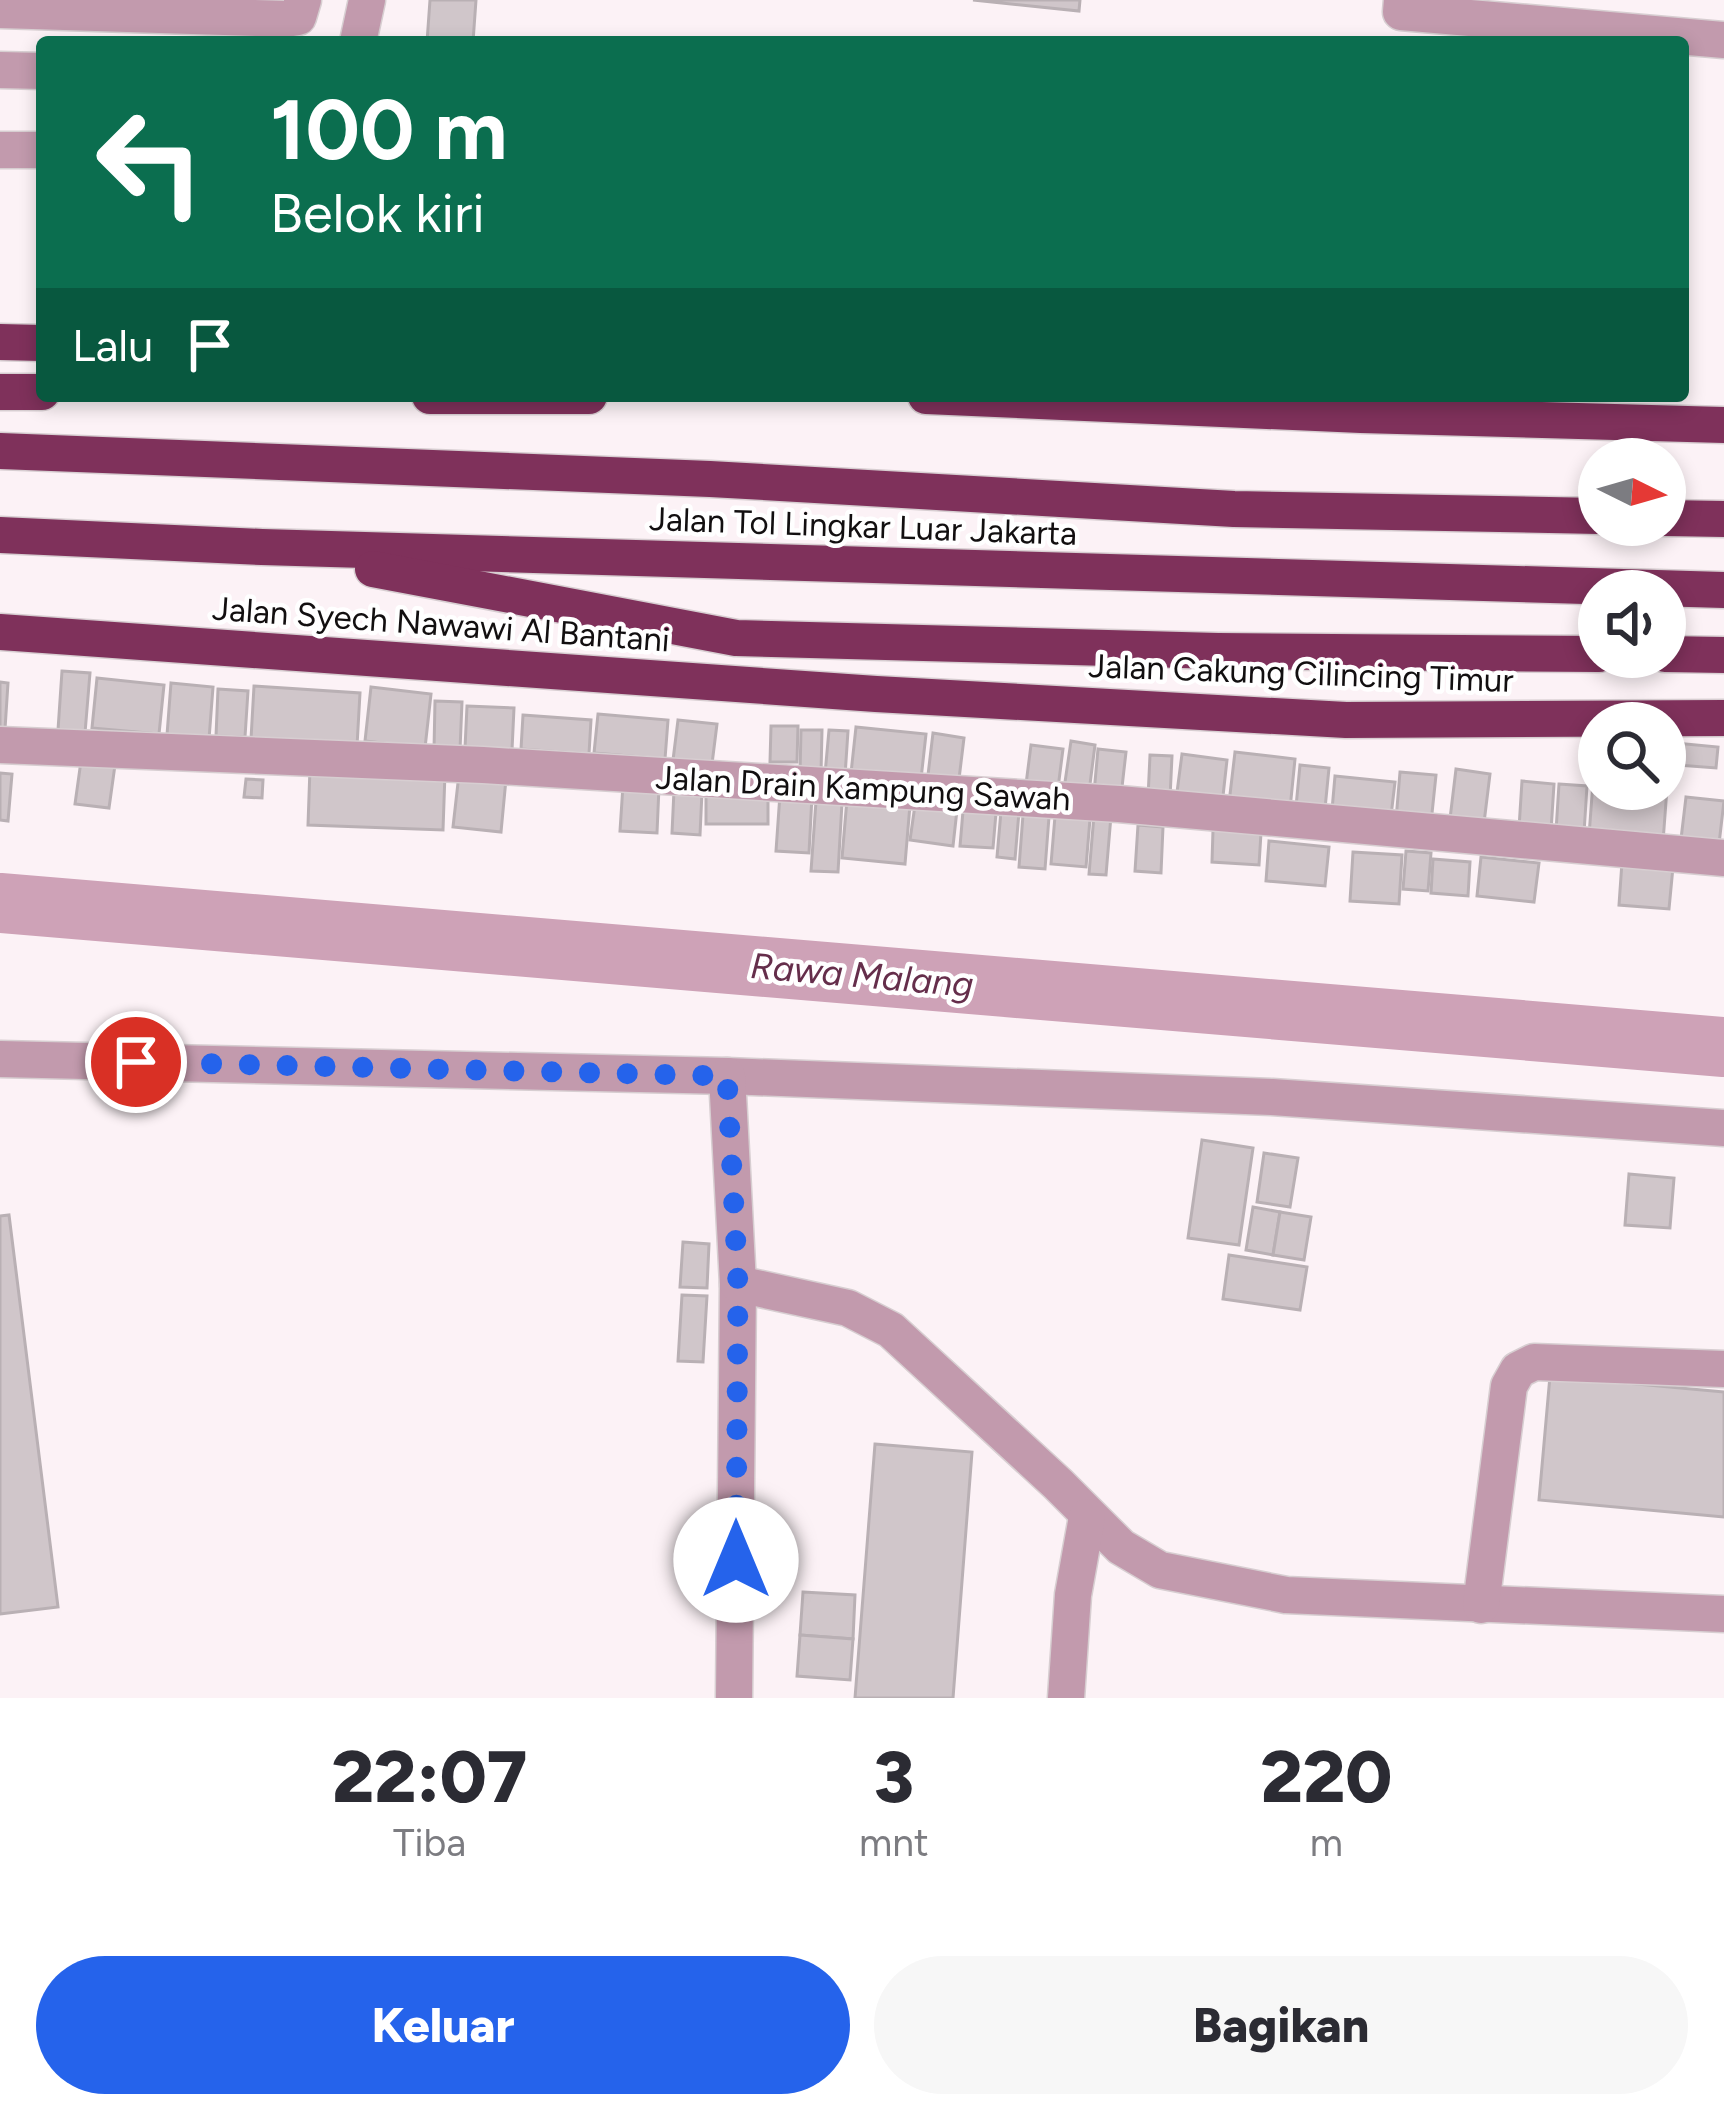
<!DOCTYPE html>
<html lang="id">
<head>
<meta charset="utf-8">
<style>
	body { margin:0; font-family:Figtree,sans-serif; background:#f7f7f7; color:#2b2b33; height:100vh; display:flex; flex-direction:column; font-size:45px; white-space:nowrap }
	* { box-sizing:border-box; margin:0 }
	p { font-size:39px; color:#7c7c81 }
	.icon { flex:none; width:66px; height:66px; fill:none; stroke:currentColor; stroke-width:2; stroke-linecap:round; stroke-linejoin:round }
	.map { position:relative; height:1698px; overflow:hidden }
	.panel { display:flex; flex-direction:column; background:#fff; flex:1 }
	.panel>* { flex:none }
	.top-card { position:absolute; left:36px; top:36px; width:1653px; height:366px; border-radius:12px; box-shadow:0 6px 18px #0003; background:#0b6e4f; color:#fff; overflow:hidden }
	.needle { width:78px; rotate:95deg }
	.tools { position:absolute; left:1578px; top:438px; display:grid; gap:24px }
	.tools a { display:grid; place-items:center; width:108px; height:108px; border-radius:50%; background:#fff; box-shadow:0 6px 18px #0003; font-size:60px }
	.pin { position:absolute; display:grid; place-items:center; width:102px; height:102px; color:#fff; margin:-51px; border:6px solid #fff; border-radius:50%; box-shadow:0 3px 12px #0007 }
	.me { position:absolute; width:132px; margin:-66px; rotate:0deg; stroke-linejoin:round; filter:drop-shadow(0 0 9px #0008) }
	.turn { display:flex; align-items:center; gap:42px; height:252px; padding:0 36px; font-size:54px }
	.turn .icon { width:156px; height:156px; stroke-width:2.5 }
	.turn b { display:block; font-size:84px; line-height:102px }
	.then { display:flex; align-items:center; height:114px; padding:0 36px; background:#0003; gap:24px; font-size:45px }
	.eta { display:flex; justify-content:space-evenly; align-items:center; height:204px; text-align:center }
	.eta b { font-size:72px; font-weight:800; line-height:84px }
	.primary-button { display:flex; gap:24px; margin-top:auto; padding:24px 36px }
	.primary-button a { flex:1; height:138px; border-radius:72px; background:#2563eb; color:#fff; font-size:48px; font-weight:800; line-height:138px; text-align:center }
	.primary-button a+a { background:#f7f7f7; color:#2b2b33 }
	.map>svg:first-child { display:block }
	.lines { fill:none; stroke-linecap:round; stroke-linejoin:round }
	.river { stroke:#cea2b7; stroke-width:60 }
	.building { fill:#d0c6ca; stroke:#b9b0b4; stroke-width:3 }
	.minor-casing { stroke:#d7ced1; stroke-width:39 }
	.highway-casing { stroke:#d7ced1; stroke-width:39 }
	.minor { stroke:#c29aad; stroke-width:36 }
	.highway { stroke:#7f315b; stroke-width:36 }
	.route { stroke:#2563eb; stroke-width:21; stroke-dasharray:0 37.8 }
	.labels { text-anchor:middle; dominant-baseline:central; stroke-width:9; stroke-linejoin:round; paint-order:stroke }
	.street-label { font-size:33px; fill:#120f10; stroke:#fff }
	.water-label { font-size:36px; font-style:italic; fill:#652e4b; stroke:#fff }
</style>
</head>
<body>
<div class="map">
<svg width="1724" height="1698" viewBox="0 0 1724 1698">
	<rect width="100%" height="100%" fill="#fcf2f6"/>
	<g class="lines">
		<polyline class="river" points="0,903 1724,1047"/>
	</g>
	<g class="building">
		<polygon points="430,0 476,0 473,42 427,42"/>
		<polygon points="973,0 1080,0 1079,11"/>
		<polygon points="62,671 90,673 85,733 58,730"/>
		<polygon points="97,678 164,685 159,734 92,728"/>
		<polygon points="0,682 8,683 5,729 0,728"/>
		<polygon points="171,683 213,687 209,739 167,735"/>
		<polygon points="254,686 360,693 357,746 251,739"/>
		<polygon points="371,687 431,694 425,748 365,741"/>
		<polygon points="218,689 248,691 245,737 216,736"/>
		<polygon points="435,701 462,702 460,750 434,749"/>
		<polygon points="467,706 514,708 512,750 465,748"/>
		<polygon points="598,714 668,720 665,759 594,753"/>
		<polygon points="523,715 591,720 589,754 521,749"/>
		<polygon points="678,720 717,724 712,764 673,760"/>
		<polygon points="771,726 798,726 797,762 770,762"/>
		<polygon points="856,727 926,734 921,779 851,773"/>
		<polygon points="801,730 822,730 821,774 800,773"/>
		<polygon points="829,730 848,731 845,776 825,774"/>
		<polygon points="933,733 964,738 959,779 928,775"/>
		<polygon points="1071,741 1095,745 1089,792 1064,789"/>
		<polygon points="1665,742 1718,747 1716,768 1665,764"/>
		<polygon points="1031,745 1063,749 1057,796 1025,792"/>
		<polygon points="1098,749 1126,752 1121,796 1094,793"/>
		<polygon points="1235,752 1295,759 1290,809 1229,803"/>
		<polygon points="1182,754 1227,760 1222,805 1176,800"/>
		<polygon points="1150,755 1172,756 1170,798 1148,798"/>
		<polygon points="81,761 115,765 109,808 75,804"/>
		<polygon points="1300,765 1329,768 1324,819 1295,817"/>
		<polygon points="310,768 445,773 443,830 308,825"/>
		<polygon points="1456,769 1490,774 1483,831 1449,827"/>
		<polygon points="1400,772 1436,775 1431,823 1396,820"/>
		<polygon points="0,773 12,774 8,821 0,820"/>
		<polygon points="459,774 506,779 501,832 453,827"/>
		<polygon points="1335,776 1395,782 1391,816 1332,810"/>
		<polygon points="246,779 263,780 262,798 244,797"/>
		<polygon points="1522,781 1554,784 1551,831 1519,828"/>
		<polygon points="1593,782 1599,782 1599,789 1667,788 1663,842 1589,836"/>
		<polygon points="1559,784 1587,786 1584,833 1556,831"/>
		<polygon points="623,785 659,787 657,833 620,831"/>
		<rect x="706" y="787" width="62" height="37"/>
		<polygon points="674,790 702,792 700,835 672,833"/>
		<polygon points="780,794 812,796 809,853 776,851"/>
		<polygon points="1686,797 1724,801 1719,844 1681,839"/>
		<polygon points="847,799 910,805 905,864 842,858"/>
		<polygon points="816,801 842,803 838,872 811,871"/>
		<polygon points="915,805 957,810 953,846 910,840"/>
		<polygon points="963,811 996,813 993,848 960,846"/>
		<polygon points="1001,811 1019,812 1015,859 997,857"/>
		<polygon points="1023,815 1049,817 1045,869 1019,867"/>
		<polygon points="1094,815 1111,816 1106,875 1089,874"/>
		<polygon points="1055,816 1090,819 1086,867 1051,864"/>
		<polygon points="1138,825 1163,827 1161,873 1135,871"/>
		<polygon points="1213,830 1261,833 1259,865 1212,862"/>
		<polygon points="1269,841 1329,847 1325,886 1266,881"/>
		<polygon points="1406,851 1431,853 1428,891 1403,889"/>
		<polygon points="1353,852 1402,855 1399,904 1350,901"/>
		<polygon points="1481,857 1539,863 1534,902 1477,896"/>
		<polygon points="1433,859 1470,862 1468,896 1431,893"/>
		<polygon points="1622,862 1673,867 1669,909 1619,905"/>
		<polygon points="1202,1140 1253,1148 1239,1245 1188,1238"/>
		<polygon points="1264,1153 1298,1158 1290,1207 1257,1202"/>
		<polygon points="1629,1174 1674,1178 1670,1228 1625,1225"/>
		<polygon points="1253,1207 1280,1212 1273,1255 1246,1250"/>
		<polygon points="1280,1212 1311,1217 1304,1260 1273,1255"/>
		<polygon points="9,1215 58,1607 0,1614 0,1216"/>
		<polygon points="683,1242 709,1244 707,1288 680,1287"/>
		<polygon points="1229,1255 1307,1267 1300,1310 1223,1299"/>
		<polygon points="682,1295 707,1296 703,1362 678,1361"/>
		<polygon points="1550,1376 1724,1392 1724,1517 1539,1500"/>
		<polygon points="875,1444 972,1452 953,1698 855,1698"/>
		<polygon points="803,1592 855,1595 853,1639 800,1635"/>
		<polygon points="800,1635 853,1639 850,1680 797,1676"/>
	</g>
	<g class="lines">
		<g class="minor-casing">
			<g id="minor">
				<polyline points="1402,0 1401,12 1724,40"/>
				<polyline points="0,10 286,19 298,17 303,0"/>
				<polyline points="358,42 367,0"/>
				<polyline points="0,70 42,71"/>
				<polyline points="0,150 42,150"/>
				<polyline points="0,745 483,765 1119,804 1724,858"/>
				<polyline points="0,1059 727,1076 1272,1097 1724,1128"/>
				<polyline points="727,1076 738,1284 734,1698"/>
				<polyline points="738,1284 848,1308 891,1330 1058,1484 1121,1547 1160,1570 1286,1595 1724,1614"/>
				<polyline points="1481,1605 1509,1386 1518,1370 1534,1362 1724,1369"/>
				<polyline points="1066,1698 1073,1595 1087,1517"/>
			</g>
		</g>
		<g class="highway-casing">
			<g id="highway">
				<polyline points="0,342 42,343"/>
				<polyline points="0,392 42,392"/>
				<polyline points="430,396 589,396"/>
				<polyline points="926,396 1361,415 1724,425"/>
				<polyline points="0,451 710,479 1234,509 1599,516"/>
				<polyline points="1665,518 1724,519"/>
				<polyline points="0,535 262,547 1724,590"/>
				<polyline points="373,569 736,638 1218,651 1599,654"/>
				<polyline points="0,632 876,694 1346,720 1724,718"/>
				<polyline points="1665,654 1724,655"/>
			</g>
		</g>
		<use href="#minor" class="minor"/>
		<use href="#highway" class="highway"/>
	</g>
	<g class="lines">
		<polyline class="route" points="136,1062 727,1076 738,1284 736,1560"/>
	</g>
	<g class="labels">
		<g class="street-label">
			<text transform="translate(863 526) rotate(2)">Jalan Tol Lingkar Luar Jakarta</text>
			<text transform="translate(441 624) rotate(4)">Jalan Syech Nawawi Al Bantani</text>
			<text transform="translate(1301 673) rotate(2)">Jalan Cakung Cilincing Timur</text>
			<text transform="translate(863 788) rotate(3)">Jalan Drain Kampung Sawah</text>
		</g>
		<g class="water-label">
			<text transform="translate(862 975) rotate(5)">Rawa Malang</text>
		</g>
	</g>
</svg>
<div class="tools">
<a><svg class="needle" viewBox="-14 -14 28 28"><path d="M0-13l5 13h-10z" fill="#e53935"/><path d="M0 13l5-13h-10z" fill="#7c7c81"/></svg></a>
<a><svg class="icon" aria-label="sound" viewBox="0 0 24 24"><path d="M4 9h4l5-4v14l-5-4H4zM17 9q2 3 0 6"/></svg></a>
<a><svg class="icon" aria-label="search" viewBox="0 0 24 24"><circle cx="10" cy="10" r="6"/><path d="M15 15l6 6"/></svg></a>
</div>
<div class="pin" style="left:136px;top:1062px;background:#d93025"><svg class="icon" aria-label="arrive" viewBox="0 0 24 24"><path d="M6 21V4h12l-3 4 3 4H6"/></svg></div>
<svg class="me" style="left:736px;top:1560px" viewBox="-20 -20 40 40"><circle r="19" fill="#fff"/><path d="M0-13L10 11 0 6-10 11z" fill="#2563eb"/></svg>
<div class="top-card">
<div class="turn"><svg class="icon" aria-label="left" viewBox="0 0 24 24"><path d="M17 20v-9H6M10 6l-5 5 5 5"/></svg><div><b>100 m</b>Belok kiri</div></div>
<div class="then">Lalu<svg class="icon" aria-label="arrive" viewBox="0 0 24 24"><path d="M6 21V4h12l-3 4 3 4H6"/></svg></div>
</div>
</div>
<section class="panel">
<div class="eta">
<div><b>22:07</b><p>Tiba</p></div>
<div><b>3</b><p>mnt</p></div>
<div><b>220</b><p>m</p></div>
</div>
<div class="primary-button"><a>Keluar</a><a>Bagikan</a></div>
</section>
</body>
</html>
